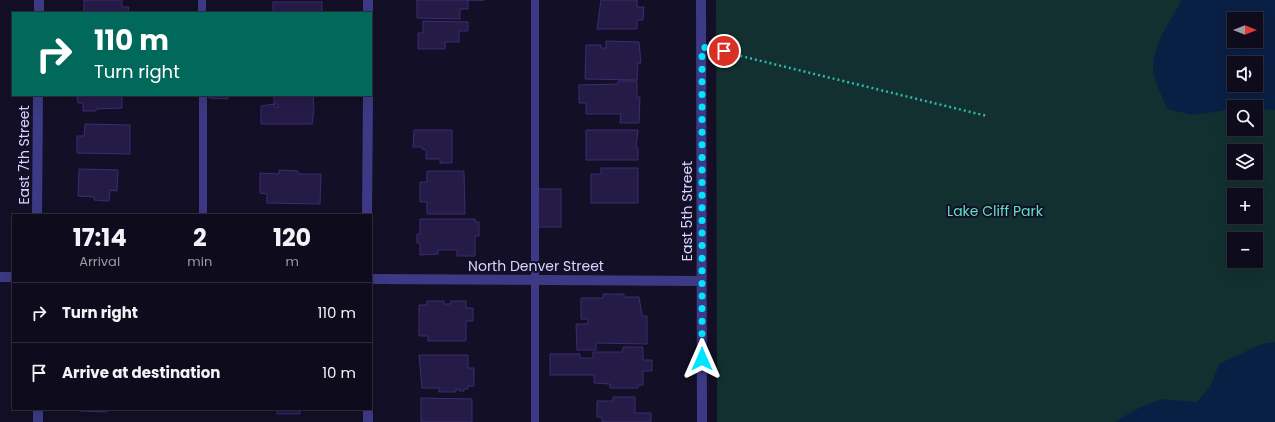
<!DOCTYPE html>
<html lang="en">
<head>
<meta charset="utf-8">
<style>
	body { margin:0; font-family:Poppins,sans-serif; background:#171425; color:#f1f3f6; height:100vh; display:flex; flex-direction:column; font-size:15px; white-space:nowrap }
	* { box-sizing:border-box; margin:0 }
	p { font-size:13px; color:#9b9ba3 }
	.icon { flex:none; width:22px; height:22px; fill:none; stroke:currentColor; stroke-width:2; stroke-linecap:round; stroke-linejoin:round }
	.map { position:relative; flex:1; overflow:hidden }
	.details { position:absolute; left:12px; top:214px; width:360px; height:196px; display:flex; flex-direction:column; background:#0e0b1c; border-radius:0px; box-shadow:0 4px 16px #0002,0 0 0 1px #2e2b3b }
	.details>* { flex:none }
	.hud { position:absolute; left:12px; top:12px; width:360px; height:84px; border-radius:0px; box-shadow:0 4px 16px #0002,0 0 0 1px #2e2b3b; background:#00695c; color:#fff; overflow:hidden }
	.needle { width:26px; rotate:90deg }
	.buttons { position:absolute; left:1227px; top:12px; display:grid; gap:8px }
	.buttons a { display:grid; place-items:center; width:36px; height:36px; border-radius:0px; background:#0e0b1c; box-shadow:0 4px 16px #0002,0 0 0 1px #2e2b3b; font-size:20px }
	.pin { position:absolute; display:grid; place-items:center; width:34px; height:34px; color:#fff; margin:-17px; border:2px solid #fff; border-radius:50%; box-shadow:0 1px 4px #0007 }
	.me { position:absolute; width:44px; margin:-22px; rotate:0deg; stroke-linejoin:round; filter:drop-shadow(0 0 3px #0008) }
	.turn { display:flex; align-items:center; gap:14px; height:84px; padding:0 16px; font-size:18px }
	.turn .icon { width:52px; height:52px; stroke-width:2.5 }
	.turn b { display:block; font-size:28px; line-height:34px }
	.eta { display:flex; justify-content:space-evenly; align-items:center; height:68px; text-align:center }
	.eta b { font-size:24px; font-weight:700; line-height:28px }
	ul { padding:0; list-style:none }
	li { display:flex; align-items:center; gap:12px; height:60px; padding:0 16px; border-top:1px solid #2e2b3b }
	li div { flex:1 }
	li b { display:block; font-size:15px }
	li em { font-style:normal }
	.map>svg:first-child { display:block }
	.green { fill:#12302f; fill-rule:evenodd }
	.water { fill:#0a1f44; fill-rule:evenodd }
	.building { fill:#241b47; stroke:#3b2d73 }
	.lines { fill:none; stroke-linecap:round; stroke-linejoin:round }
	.path { stroke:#2fb8b0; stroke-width:2.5; stroke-dasharray:2 3; stroke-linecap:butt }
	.lane { stroke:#3d3a85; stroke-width:8 }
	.street { stroke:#3d3a85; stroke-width:10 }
	.route { stroke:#00e5ff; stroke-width:7; stroke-dasharray:0 12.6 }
	.labels { text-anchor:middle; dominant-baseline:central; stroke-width:4; stroke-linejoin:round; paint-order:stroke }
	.street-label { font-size:14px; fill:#d9d4ff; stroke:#130f26 }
	.park-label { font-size:14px; fill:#5fe0c0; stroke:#130f26 }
</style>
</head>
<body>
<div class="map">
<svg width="1275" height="422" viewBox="0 0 1275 422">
	<rect width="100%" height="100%" fill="#130f26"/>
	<path class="green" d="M716 0H1275V422H717ZM1234 19H1256V41H1234ZM1234 63H1256V85H1234ZM1234 107H1256V129H1234ZM1234 151H1256V173H1234ZM1234 195H1256V217H1234ZM1234 239H1256V261H1234Z"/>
	<g class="water">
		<path d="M1182 0H1275V110L1256 109V107H1234V109L1193 115 1167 109C1163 98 1153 78 1153 68 1154 42 1170 21 1182 0ZM1234 19H1256V41H1234ZM1234 63H1256V85H1234Z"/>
		<polygon points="1275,342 1275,422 1115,422 1137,409 1161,399 1197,402 1211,385 1219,364 1262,344"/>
	</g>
	<g class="building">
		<polygon points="84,0 122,0 122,7 129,7 128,12 134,13 84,13"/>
		<polygon points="417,0 484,0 468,0 468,9 460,9 460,19 417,18"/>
		<polygon points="601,0 637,0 637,7 644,7 643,20 637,20 637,29 597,29"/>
		<rect x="273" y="2" width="49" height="11"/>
		<polygon points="423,21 468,22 468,31 459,31 459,42 445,42 445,49 418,49 418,33 423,33"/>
		<polygon points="606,41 639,42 641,63 638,63 637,80 585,79 586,45 601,45 601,48 606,48"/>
		<polygon points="618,81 637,81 637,97 640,97 639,123 620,123 621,114 586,114 586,103 579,103 579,85 618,84"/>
		<polygon points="77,95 122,95 122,108 96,109 96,111 83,111 83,103 78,103"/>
		<polygon points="209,95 228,95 228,99 209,98"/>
		<polygon points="274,95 313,95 314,110 312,124 261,124 261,106 274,104 274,107 279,107 277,104 274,104"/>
		<polygon points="85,124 130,125 130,154 77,153 77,136 84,136"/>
		<polygon points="414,130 452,130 452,163 440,163 440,159 426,159 426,150 422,149 422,147 413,147"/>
		<polygon points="586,130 638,130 636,148 638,148 638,160 586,160"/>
		<polygon points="601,168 638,168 638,203 591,203 591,174 601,174"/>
		<polygon points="79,169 118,170 117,191 110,190 109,201 94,200 94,197 78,196"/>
		<polygon points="279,170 298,171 298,174 321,174 320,204 267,203 267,194 260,193 260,173 279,174"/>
		<polygon points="427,171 464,171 465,214 427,214 427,202 420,202 420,182 427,182"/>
		<rect x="538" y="189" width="23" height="38"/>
		<polygon points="420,219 475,219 475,222 479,222 479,236 475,236 475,256 457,256 457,250 438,250 438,254 420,255 420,243 417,243 417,234 420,234"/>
		<polygon points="603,294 624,294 624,297 639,297 642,316 647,316 647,344 596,343 596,350 577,350 576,324 588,324 588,319 581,319 581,298 603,298"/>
		<polygon points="427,301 444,301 444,304 451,304 451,301 466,301 466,308 473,308 473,321 466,321 466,341 428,341 428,336 419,336 419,305 427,305"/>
		<polygon points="623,347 643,347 643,360 652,360 652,371 643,371 643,385 638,385 638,388 610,388 610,384 594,383 594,375 550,375 550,354 580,354 580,358 593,358 593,352 622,352"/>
		<polygon points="419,355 468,355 468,368 474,368 474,386 468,386 468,389 464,389 464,391 459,391 459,389 456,389 456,392 439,392 439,388 422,388"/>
		<polygon points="613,397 635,397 635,413 651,413 651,422 602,422 602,417 597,417 597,401 613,401"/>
		<polygon points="421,398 472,399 472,422 421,422"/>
		<polygon points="80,409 107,409 107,412 80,411"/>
		<polygon points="277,409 317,409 317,410 300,410 300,414 277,414"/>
	</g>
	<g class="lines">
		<polyline class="path" points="716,50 987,116"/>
		<g class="lane">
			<polyline points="202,0 202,13"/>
			<polyline points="535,0 535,422"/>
			<polyline points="203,95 203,215"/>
		</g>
		<g class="street">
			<polyline points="701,0 702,422"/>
			<polyline points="39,13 39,0"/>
			<polyline points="368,13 368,0"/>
			<polyline points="37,215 38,95"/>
			<polyline points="367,215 368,95"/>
			<polyline points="0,277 13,277"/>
			<polyline points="371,279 701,281"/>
			<polyline points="38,409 38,422"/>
			<polyline points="368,409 368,422"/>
		</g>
	</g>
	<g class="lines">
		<polyline class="route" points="702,359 702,47 724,51"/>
	</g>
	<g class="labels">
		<g class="street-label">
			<text transform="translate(24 155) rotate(-90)">East 7th Street</text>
			<text transform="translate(687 211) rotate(-90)">East 5th Street</text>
			<text x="536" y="266">North Denver Street</text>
		</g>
		<g class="park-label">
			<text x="995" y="211">Lake Cliff Park</text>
		</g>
	</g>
</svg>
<div class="buttons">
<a><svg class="needle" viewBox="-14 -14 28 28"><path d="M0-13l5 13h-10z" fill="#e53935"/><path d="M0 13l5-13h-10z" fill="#9b9ba3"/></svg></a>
<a><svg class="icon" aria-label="sound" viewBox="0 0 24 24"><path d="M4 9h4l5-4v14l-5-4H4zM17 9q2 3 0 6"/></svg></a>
<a><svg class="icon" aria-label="search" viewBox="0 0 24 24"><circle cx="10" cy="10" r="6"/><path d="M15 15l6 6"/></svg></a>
<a><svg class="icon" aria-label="layers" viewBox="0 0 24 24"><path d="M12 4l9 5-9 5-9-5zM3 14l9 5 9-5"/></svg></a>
<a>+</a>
<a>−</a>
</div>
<div class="pin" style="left:724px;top:51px;background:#d93025"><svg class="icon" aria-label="arrive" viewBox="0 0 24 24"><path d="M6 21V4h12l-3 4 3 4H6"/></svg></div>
<svg class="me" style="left:702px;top:359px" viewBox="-20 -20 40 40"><path d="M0-17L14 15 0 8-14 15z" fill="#00e5ff" stroke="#fff" stroke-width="4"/></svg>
<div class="hud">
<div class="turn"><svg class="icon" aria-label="right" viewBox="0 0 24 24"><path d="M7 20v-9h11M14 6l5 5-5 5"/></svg><div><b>110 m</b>Turn right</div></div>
</div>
<section class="details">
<div class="eta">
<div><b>17:14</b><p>Arrival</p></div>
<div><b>2</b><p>min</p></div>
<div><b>120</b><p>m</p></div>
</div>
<ul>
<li><svg class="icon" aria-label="right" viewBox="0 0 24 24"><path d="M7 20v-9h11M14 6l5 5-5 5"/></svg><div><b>Turn right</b></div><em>110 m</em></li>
<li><svg class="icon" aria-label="arrive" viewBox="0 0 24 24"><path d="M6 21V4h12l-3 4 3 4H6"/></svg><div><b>Arrive at destination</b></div><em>10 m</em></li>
</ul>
</section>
</div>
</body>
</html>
